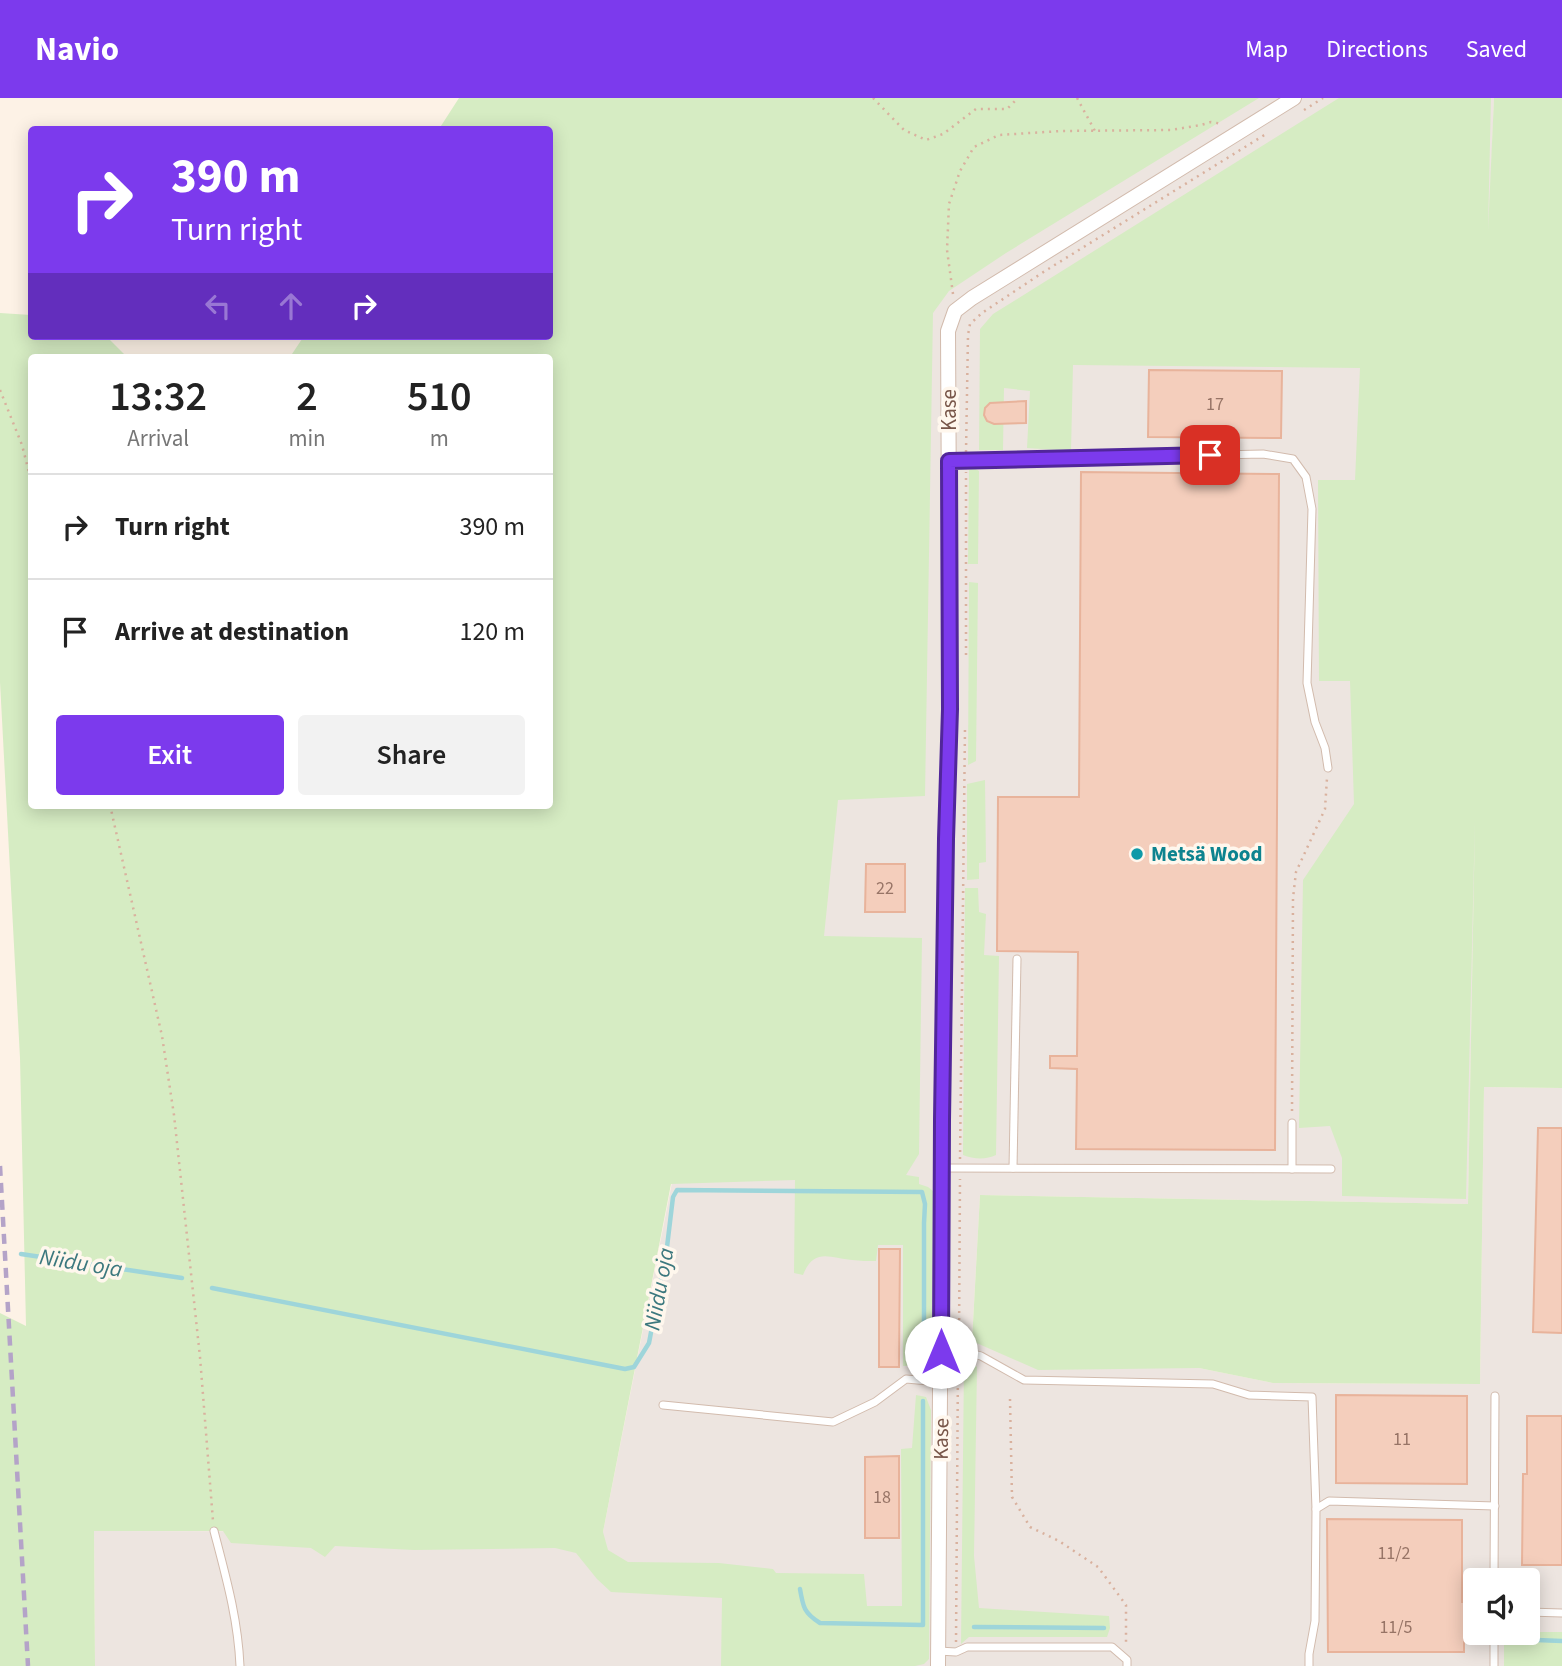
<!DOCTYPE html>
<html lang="en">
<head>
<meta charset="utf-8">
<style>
	body { margin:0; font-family:"Source Sans 3",sans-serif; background:#f2f2f2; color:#222; height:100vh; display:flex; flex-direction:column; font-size:26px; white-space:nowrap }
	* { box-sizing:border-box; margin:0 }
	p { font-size:23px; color:#767676 }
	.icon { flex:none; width:38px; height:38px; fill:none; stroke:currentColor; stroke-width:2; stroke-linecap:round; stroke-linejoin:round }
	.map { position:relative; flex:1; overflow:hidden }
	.details { position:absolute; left:28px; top:256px; width:525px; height:455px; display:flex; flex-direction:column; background:#fff; border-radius:7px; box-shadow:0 4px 18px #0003 }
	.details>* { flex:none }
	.hud { position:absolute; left:28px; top:28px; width:525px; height:214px; border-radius:7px; box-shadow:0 4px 18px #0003; background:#7c3aed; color:#fff; overflow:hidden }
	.fabs { position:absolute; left:1463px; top:1470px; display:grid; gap:14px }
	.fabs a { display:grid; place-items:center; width:77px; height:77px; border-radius:7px; background:#fff; box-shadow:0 4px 18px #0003; font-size:35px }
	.pin { position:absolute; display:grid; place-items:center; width:60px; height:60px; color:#fff; margin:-30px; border-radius:14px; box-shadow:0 4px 10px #0006 }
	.me { position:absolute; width:77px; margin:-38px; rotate:0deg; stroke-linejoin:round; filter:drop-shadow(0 0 5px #0008) }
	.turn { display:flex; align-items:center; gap:24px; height:147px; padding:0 28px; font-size:32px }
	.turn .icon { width:91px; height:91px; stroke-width:2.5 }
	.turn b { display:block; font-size:49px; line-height:60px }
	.lanes { display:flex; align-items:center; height:66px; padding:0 28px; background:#0003; justify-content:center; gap:35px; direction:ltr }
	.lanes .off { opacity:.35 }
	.eta { display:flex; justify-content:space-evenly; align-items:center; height:119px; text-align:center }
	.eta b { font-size:42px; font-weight:600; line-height:49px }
	.button { display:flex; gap:14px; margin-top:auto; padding:14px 28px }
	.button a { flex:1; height:80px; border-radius:7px; background:#7c3aed; color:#fff; font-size:28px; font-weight:600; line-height:80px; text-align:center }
	.button a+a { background:#f2f2f2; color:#222 }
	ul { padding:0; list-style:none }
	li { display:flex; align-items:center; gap:21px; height:105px; padding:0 28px; border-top:2px solid #e0e0e0 }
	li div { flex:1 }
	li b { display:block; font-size:26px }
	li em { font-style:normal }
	header { display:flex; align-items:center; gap:42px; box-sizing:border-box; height:98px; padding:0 35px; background:#7c3aed; color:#fff }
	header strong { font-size:33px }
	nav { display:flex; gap:38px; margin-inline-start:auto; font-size:24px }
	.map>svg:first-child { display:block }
	.industrial { fill:#ede5e0; fill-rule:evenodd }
	.green { fill:#d6ecc3 }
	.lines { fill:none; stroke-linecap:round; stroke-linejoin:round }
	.stream { stroke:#9ed5da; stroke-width:4.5 }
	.building { fill:#f4cebc; stroke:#e8b39b; stroke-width:2 }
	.lane-casing { stroke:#d2bbad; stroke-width:9 }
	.street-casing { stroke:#d2bbad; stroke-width:16 }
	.path { stroke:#d9b19e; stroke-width:2.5; stroke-dasharray:2 5; stroke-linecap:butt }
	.lane { stroke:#fff; stroke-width:7 }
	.street { stroke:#fff; stroke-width:14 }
	.rail { stroke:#b4a3c8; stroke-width:4.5; stroke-dasharray:10 7; stroke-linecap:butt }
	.route-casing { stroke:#51269a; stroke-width:18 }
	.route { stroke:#7c3aed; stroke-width:12 }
	.culture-dot { fill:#0f9aa8; stroke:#fff7ed; stroke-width:2.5 }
	.labels { text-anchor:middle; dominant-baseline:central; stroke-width:7; stroke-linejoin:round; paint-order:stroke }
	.number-label { font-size:18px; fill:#977466 }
	.street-label { font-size:21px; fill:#785649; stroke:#fff7ed }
	.culture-label { font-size:21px; font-weight:bold; fill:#0d838f; stroke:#fff7ed; text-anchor:start }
	.water-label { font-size:23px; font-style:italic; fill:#3c787e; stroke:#fff7ed }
</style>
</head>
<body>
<header>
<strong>Navio</strong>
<nav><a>Map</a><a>Directions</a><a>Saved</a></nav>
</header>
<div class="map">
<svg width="1562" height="1568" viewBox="0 0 1562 1568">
	<rect width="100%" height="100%" fill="#fdf2e6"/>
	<path class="industrial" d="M923 0H1494L1484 264 1468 1106 980 1097 972 1242 1199 1270 1273 1285 1480 1286 1484 989 1562 990V1568H95L94 1433 603 1434 852 173ZM1475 1482H1528V1535H1475Z"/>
	<g class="green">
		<path d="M459 0H1259L1006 155 949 193 933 215 925 698 838 702 824 838 922 840 919 1056 906 1077 919 1079V1086L928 1089 933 1093 932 1261 930 1267 903 1268V1147H878L876 1163C868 1163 860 1163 852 1162 830 1160 814 1149 803 1177L794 1175 795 1082 671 1086 603 1434 608 1452 628 1464 719 1465 773 1471 776 1475 864 1476 867 1508H902L901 1351 912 1350 916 1297 926 1299 931 1312 929 1561 924 1566 915 1568H721L722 1500 611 1494 597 1481 576 1455 555 1450 414 1452 335 1448 325 1459 311 1450 231 1445 223 1433H94L95 1568H0V1215L26 1228 20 960 0 584V215L31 217 32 238H106L127 259H32V707H550V259H290L304 238H550V32L439 31Z"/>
		<polygon points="1339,0 1491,0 1488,133 1494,0 1562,0 1562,990 1484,989 1480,1286 1273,1285 1199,1270 1038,1272 972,1243 980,1097 1468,1106 1475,721 1466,1101 1342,1098 1342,1060 1330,1028 1299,1030 1303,782 1354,706 1350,583 1319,583 1318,382 1355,382 1360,270 1073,267 1071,353 1027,350 1030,293 1004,290 1003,352 979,352 980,231 993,216"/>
		<polygon points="974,370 979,373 978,466 968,466 969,372"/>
		<polygon points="969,484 978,485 976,663 968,667"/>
		<polygon points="985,682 986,764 979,765 979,781 967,782 967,686"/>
		<path d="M965 790H978L979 814 986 816 984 857 999 858 996 1057C986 1062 973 1061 963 1057Z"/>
		<polygon points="964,1265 972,1265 977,1269 974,1458 979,1510 1109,1518 1110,1530 1107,1539 969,1539 961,1546"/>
		<polygon points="1528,1534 1562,1534 1562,1568 1504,1568 1504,1536"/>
	</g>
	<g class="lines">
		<g class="stream">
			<polyline points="21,1156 182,1180"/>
			<polyline points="212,1190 625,1271 634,1269 649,1245 667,1149 673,1099 677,1092 922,1094 925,1106 924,1125 924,1263"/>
			<path d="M800 1491C803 1509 804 1515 820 1525L923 1527V1303"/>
			<polyline points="974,1529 1104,1530"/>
			<polyline points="1512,1541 1562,1543"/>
		</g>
	</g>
	<g class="building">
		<polygon points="1149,272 1282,273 1281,340 1148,339"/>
		<polygon points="1026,303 1026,325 994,326 987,323 984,317 985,310 990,305"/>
		<polygon points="1081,374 1279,376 1275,1052 1076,1051 1077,971 1050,970 1050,958 1077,958 1078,854 997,853 998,699 1079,699"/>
		<polygon points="866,766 905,766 905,814 865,814"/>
		<polygon points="1538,1030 1562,1030 1562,1235 1533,1234"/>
		<polygon points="879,1151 900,1151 899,1269 879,1269"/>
		<polygon points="1336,1297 1467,1298 1467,1386 1336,1385"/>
		<polygon points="1527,1318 1562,1318 1562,1467 1522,1467 1523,1376 1527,1376"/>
		<polygon points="899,1358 899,1440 865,1440 865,1359"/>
		<polygon points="1327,1421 1462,1422 1462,1504 1464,1504 1464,1554 1328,1554"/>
	</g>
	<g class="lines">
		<g class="lane-casing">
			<g id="lane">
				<polyline points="949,363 1263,356 1293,361 1306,379 1312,411 1307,585 1315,624 1325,650 1328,670"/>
				<polyline points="1292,1025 1292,1071"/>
				<polyline points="942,1070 1331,1071"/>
				<polyline points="1013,1070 1017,861"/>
				<polyline points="941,1254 959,1252 981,1258 1024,1282 1213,1286 1249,1297 1312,1299 1316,1411"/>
				<polyline points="663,1307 833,1324 875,1304 906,1281 940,1284"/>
				<path d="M214 1433C226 1479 238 1521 240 1568"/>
				<polyline points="1494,1482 1495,1298"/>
				<polyline points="1528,1514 1562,1515"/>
				<polyline points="1494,1535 1494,1568"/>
				<polyline points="938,1553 956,1554 967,1549 1112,1549 1127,1562 1127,1568"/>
				<polyline points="1309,1568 1309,1556 1315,1523 1316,1411 1329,1403 1495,1408"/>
			</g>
		</g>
		<g class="street-casing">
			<polyline id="street" points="938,1568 942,1022 946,741 950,611 948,233 955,213 972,200 1294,0"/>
		</g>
		<g class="path">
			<polyline points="873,0 904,32 926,42 943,36 976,11 1007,11 1018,0"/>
			<polyline points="1077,0 1095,33"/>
			<polyline points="1304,12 1323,0"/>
			<polyline points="953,196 947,152 949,106 960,73 974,49 999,37 1061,33 1171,32 1201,27 1211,24 1223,26"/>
			<polyline points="0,292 22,347 32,386"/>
			<polyline points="966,354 968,237 970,226 982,215 1045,173 1266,36"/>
			<polyline points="966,557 966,374"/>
			<polyline points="110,707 162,938 174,1017 200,1259 213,1423"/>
			<polyline points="1292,1013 1293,800 1296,774 1325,711 1327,680"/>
			<polyline points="960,1061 965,630"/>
			<polyline points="959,1243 960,1081"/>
			<polyline points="1010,1301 1012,1399 1030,1429 1059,1443 1098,1469 1126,1507 1126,1548"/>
			<polyline points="956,1544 958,1263"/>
		</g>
		<use href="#lane" class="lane"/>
		<use href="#street" class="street"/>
		<polyline class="rail" points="0,1068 28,1568"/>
	</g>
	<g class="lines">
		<g class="route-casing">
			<polyline id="route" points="941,1254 942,1022 946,741 950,611 949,363 1210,357"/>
		</g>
		<use href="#route" class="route"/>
	</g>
	<circle class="culture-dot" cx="1137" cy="756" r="7"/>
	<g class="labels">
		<g class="number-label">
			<text x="1215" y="306">17</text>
			<text x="885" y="790">22</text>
			<text x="1402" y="1341">11</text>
			<text x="882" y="1399">18</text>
			<text x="1394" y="1455">11/2</text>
			<text x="1396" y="1529">11/5</text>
		</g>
		<g class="street-label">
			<text transform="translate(949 312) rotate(-90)">Kase</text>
			<text transform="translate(941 1341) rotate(-89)">Kase</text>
		</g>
		<g class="culture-label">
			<text x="1151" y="756">Metsä Wood</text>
		</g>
		<g class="water-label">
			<text transform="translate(81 1165) rotate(9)">Niidu oja</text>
			<text transform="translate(659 1191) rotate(-80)">Niidu oja</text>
		</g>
	</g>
</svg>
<div class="fabs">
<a><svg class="icon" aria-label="sound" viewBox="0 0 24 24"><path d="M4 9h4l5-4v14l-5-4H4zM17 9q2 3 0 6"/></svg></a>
</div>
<div class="pin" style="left:1210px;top:357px;background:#d93025"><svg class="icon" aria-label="arrive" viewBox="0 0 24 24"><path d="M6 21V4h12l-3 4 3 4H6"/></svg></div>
<svg class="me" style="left:941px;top:1254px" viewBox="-20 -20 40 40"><circle r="19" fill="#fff"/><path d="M0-13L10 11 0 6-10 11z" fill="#7c3aed"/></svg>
<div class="hud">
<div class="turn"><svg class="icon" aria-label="right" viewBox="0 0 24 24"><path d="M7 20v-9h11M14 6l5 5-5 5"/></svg><div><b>390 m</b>Turn right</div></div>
<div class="lanes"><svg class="icon off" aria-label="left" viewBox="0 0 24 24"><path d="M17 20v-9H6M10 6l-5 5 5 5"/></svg><svg class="icon off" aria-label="ahead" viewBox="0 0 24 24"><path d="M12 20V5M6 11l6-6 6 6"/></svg><svg class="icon" aria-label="right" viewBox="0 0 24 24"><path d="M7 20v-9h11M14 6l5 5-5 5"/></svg></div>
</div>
<section class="details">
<div class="eta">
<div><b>13:32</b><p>Arrival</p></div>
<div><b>2</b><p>min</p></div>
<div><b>510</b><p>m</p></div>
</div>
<ul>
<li><svg class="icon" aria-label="right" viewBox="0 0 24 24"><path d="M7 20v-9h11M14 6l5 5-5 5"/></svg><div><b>Turn right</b></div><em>390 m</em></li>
<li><svg class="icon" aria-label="arrive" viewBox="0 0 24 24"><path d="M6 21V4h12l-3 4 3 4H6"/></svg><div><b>Arrive at destination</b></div><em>120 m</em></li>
</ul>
<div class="button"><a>Exit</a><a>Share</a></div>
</section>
</div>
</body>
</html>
